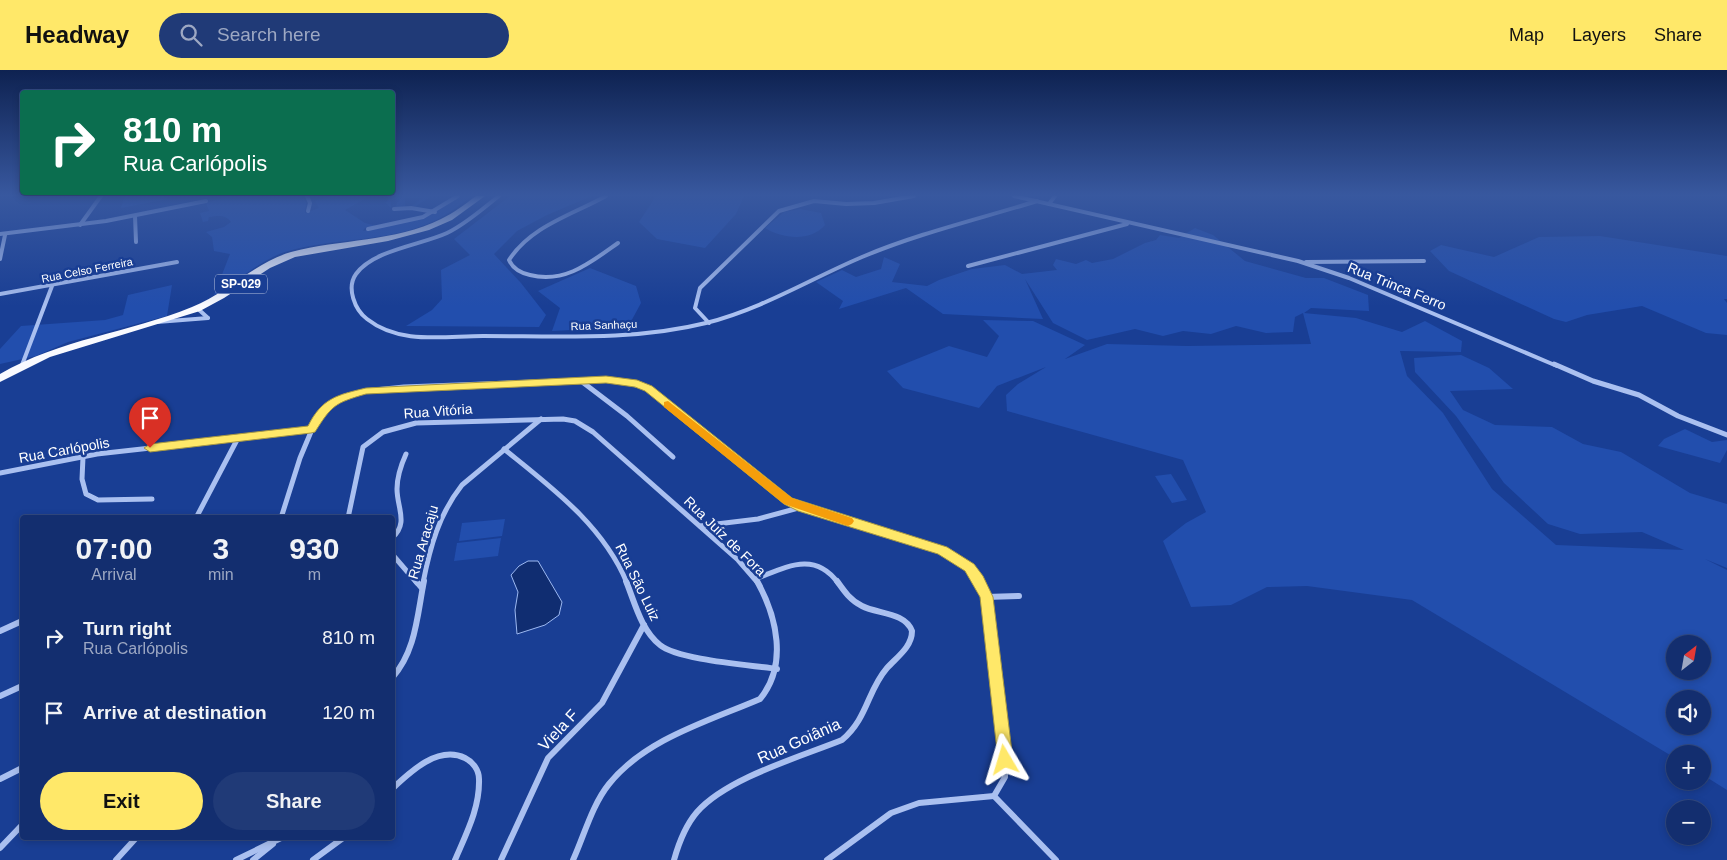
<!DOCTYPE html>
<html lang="en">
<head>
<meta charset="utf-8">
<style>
	body { margin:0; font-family:Arial,sans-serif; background:#203a77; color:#f1f3f6; height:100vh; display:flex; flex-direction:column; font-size:19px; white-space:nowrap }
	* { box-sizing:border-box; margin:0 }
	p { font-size:16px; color:#9da8c3 }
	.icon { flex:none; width:28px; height:28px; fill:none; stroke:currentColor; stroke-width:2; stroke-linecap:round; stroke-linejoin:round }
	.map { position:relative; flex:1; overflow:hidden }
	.panel { position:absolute; left:20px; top:445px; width:375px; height:325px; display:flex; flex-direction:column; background:#132e6f; border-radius:5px; box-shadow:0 2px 8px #0003,0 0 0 1px #324a82 }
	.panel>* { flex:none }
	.hud { position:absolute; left:20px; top:20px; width:375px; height:105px; border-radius:5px; box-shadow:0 2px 8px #0003,0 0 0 1px #324a82; background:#0b6e4f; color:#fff; overflow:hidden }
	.needle { width:32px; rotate:31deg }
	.tools { position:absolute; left:1666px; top:565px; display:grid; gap:10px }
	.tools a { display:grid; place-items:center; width:45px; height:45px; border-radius:50%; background:#132e6f; box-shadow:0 2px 8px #0003,0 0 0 1px #324a82; font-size:25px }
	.pin { position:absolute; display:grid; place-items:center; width:42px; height:42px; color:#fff; margin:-51px -21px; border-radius:50% 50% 50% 0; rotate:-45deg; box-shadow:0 0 5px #0007 }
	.pin .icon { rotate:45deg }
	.me { position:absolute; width:55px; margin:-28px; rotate:353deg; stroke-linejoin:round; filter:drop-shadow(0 0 4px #0008) }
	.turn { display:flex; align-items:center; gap:18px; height:105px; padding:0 20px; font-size:22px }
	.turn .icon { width:65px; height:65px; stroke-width:2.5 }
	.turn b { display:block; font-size:35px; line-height:42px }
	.eta { display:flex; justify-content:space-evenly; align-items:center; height:85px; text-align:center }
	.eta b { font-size:30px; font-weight:700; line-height:35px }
	.cta { display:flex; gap:10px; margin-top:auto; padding:10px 20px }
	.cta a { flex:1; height:58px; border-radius:30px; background:#ffe869; color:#111; font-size:20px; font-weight:700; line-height:58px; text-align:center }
	.cta a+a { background:#203a77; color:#f1f3f6 }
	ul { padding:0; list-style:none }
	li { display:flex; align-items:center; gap:15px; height:75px; padding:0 20px }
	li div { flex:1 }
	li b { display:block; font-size:19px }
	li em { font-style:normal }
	header { display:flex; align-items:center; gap:30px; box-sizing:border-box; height:70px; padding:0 25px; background:#ffe869; color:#111 }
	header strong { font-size:24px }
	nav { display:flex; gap:28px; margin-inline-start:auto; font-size:18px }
	.search { width:350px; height:45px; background:#203a77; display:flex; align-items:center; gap:12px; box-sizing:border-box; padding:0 18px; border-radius:28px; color:#9da8c3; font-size:19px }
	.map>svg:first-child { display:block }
	.green { fill:#224ead; fill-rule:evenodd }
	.water { fill:#102d71; stroke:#9db9f2 }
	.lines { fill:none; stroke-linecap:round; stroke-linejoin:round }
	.minor-far2 { stroke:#aac0f0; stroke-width:4 }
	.minor-far1 { stroke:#aac0f0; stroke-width:5 }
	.minor { stroke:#aac0f0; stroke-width:6 }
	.trunk { fill:#f9faff; fill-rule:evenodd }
	.route { fill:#ffe869; stroke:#a69744 }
	.slow { fill:#f59e0b }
	.labels { text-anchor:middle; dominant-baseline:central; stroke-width:5; stroke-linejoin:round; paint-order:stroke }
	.far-street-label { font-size:11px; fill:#fff; stroke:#193e94 }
	.shield { fill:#193e94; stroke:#bac5df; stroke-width:1 }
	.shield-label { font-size:12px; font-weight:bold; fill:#fff }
	.street-label { font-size:14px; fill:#fff; stroke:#193e94 }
	.near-street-label { font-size:16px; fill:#fff; stroke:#193e94 }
</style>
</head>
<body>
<header>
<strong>Headway</strong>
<div class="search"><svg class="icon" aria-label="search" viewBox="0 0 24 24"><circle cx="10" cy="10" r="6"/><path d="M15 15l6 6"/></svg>Search here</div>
<nav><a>Map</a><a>Layers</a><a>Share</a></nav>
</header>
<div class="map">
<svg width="1727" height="790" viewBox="0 0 1727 790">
	<rect width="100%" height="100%" fill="#193e94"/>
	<g class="green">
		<polygon points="125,126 163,126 168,129 121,138"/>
		<path d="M230 126H303L306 132 305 143 319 138 315 131 332 126H370L345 140 365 153 377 156 365 158 363 161 425 148 462 126H472C460 135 448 145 434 151 388 173 333 167 285 182 258 191 238 212 214 225L230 184 214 181 212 167 206 162 224 157 231 152C225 144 218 146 209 147L208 151 203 152 200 143 209 141 206 133Z"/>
		<polygon points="390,126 428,126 430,127 416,136 412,136 422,128 405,128 405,137 395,138 399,129 391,130 391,138 386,133"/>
		<polygon points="510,126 592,126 547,145 517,161 494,184 521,213 546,245 539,257 406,256 432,240 442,229 441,200 470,185 454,169"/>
		<polygon points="656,126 744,126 736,144 705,178 657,169 639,152"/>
		<path d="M800 139 821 143 825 155C810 172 783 169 765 158L784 142Z"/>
		<path d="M1195 158 1213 165 1245 191 1306 208H1324L1368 225 1369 241 1311 238 1304 243 1356 248 1402 262 1425 251 1462 271 1461 282 1400 281 1407 306 1443 343 1492 419 1556 475 1684 480 1642 462 1580 464 1548 454 1504 413 1456 346 1415 302 1414 288 1461 285 1489 298 1513 319 1450 321 1463 340 1495 355 1552 357 1583 374 1621 382 1690 423 1727 434V498L1705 489 1727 500V720L1703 705 1702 684H1675V688L1412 530 1307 516 1267 517 1231 535 1191 537 1163 471 1186 453 1206 442 1183 390 1007 341 1006 325 1018 314 1046 297 997 316 979 338 903 318 887 301 949 276 987 287 999 266 983 250 1033 251 1085 275 1065 289 1107 274 1187 276 1311 274 1303 243 1295 247 1293 262 1266 263 1236 256 1211 264 1183 261 1163 266 1135 259 1087 270 1053 253 1025 209 1043 249 943 244 906 218 839 239 843 231 816 212 842 200 856 207 881 199 884 187 900 194 892 212 927 216 939 210 972 199 1005 195 1022 204 1057 200 1053 195 1056 189 1076 194 1086 190 1092 193 1113 189 1145 173 1156 170 1160 165 1179 168ZM1675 574H1702V601H1675ZM1675 629H1702V656H1675Z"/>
		<polygon points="1600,166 1727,186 1727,229 1724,229 1727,233 1727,265 1706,263 1642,236 1587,245 1566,252 1554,249 1449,201 1430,181 1441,175 1494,187 1539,167"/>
		<polygon points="590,198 636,216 641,233 628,257 552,261 560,238 538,221"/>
		<polygon points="172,215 167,246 68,272 36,286 0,294 0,279 21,256 105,250 123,245 128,225"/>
		<polygon points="1685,359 1712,372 1727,370 1727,380 1720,393 1658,376 1664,369"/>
		<polygon points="1171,404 1187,430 1172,433 1155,406"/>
		<polygon points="505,449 502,466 459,471 462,453"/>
		<polygon points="501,468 498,486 454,491 457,473"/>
	</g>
	<polygon class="water" points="528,491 538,491 562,532 559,545 545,555 517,564 515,540 518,522 511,505 519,496"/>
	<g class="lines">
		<g class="minor-far2">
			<polyline points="307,126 310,133 308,141"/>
			<path d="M499 126C482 139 466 154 447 163 421 175 373 180 356 204 346 218 355 240 367 249 400 275 444 266 483 266 557 266 634 271 706 253 762 239 810 209 862 187 919 163 979 149 1037 131"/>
			<path d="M606 126C572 145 531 156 509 190 513 199 521 203 530 205 565 214 591 192 618 173"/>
			<polyline points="1014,126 1298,191 1349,208 1557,296"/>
			<polyline points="1049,134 1055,126"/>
			<polyline points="394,139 411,138 435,142"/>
			<polyline points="135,146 136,172"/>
			<polyline points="80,155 101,126"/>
			<polyline points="368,159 423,147 458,126"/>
			<polyline points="0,164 106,151 206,131"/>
			<polyline points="0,189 5,165"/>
			<polyline points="1306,192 1424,191"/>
			<polyline points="968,196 1127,154"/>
			<polyline points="0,224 177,192"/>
			<polyline points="197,238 208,248"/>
			<polyline points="157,252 208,248"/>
			<polyline points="709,253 695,238 700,218 779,141 814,131 846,134 874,133 914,126"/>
			<polyline points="22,295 52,216"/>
		</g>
		<g class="minor-far1">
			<polyline points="1554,294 1593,311 1639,325 1678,346 1727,365"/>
			<polyline points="581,311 627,346 673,387"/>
			<path d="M504 379C551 417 603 455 627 513"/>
			<polyline points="83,387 82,409 86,424 98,430 152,429"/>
			<polyline points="0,403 97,384 311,360"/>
			<polyline points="196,448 238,368"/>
			<polyline points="281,448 300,388 313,357 327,336 345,326 365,321 404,317 585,310 617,310 648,318 788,431 943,481 970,497 980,513"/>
			<polyline points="348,448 363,377 383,362 416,353 563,349 575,351 593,362 738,490 758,513"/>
			<polyline points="700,456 758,449 802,437"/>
			<path d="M392 468C409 453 397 438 397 419 397 407 401 395 406 384"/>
			<polyline points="392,484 417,513"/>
			<path d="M755 509C785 498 814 480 838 513"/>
			<path d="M423 513C430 477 439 444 462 415L541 349"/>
		</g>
		<g class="minor">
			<polyline points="416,511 422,518"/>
			<path d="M626 511C635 533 641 560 660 575 678 590 751 595 777 599"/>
			<polyline points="980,511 986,527 1005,690 1005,707 994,726"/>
			<polyline points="986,527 1019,526"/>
			<polyline points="0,561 22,551"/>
			<path d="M392 608C416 581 417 546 424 511"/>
			<polyline points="0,626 22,616"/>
			<polyline points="0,709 22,698"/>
			<path d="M392 719C410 702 438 675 465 688 473 692 479 700 479 709 480 738 466 764 455 790"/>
			<polyline points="994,726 1056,790"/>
			<polyline points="0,778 22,755"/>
			<polyline points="116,790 136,768"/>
			<polyline points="236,790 281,768"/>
			<polyline points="253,790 273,774"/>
			<polyline points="313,790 343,768"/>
			<polyline points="501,790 548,688 602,633 644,555"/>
			<path d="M573 790C584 766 592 735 609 714 645 669 709 651 760 629 788 595 777 547 757 511"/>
			<path d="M674 790C679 772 685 756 697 742 727 708 800 687 842 670 868 648 867 621 887 598 897 587 912 577 912 561 905 542 877 544 862 536 850 530 844 521 837 511"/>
			<polyline points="827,790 891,743 919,733 994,726"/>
		</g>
		<path class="trunk" d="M476 126H485L452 150 429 160 388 171 295 187 270 198 224 228 200 241 50 287 0 312V304C60 269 128 263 192 237 227 223 254 193 291 182 340 169 395 172 441 149 454 143 465 134 476 126Z"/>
	</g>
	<linearGradient id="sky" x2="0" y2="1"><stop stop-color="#0e2251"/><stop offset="0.53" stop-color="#38589f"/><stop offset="1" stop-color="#38589f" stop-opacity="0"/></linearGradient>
	<rect width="1727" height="236" fill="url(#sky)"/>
	<path class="route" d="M606 306 637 310 652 316 792 428 947 477 974 494 983 506 993 527 1013 690 1011 695 1005 697 1000 695 998 690 980 527 965 501 938 484 798 441 784 434 645 321 635 317 606 313 366 324C335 333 332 335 315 362L311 363 150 382 144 378 150 374 308 356C322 328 337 325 366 318Z"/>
	<polygon class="slow" points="668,331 792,428 852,448 854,451 852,454 848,456 784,434 664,337 664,332"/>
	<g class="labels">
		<g class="far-street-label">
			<text transform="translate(87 200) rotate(-11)">Rua Celso Ferreira</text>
			<text transform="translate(604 255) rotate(-2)">Rua Sanhaçu</text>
		</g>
		<rect class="shield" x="215" y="204.5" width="52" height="19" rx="4"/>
		<g class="shield-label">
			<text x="241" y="214">SP-029</text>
		</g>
		<g class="street-label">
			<text transform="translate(1397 216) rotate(22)">Rua Trinca Ferro</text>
			<text transform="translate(438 341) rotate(-4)">Rua Vitória</text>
			<text transform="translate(64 380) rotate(-10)">Rua Carlópolis</text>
			<text transform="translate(725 466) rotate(44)">Rua Juíz de Fora</text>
			<text transform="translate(423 472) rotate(-74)">Rua Aracaju</text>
			<text transform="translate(638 512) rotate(64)">Rua São Luiz</text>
		</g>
		<g class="near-street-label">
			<text transform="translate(558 660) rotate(-47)">Viela F</text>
			<text transform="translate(799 671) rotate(-24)">Rua Goiânia</text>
		</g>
	</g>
</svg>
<div class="tools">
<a><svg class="needle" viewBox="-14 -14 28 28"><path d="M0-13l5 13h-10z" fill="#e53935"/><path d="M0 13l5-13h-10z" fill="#9da8c3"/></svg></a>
<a><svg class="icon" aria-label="sound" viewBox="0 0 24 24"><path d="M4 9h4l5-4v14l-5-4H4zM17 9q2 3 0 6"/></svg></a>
<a>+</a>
<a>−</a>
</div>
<div class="pin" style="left:150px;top:378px;background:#d93025"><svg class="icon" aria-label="arrive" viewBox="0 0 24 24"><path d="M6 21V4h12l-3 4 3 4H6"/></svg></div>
<svg class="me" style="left:1005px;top:690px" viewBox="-20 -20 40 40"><path d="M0-17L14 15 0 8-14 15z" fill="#ffe869" stroke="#fff" stroke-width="4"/></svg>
<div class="hud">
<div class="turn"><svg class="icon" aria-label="right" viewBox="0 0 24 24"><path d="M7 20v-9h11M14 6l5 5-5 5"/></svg><div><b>810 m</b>Rua Carlópolis</div></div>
</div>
<section class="panel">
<div class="eta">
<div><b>07:00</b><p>Arrival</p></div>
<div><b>3</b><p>min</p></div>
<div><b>930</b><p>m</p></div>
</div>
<ul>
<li><svg class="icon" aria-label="right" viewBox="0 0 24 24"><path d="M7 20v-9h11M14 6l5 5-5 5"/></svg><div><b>Turn right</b><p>Rua Carlópolis</p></div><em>810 m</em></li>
<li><svg class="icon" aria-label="arrive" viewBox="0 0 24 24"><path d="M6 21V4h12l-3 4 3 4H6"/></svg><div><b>Arrive at destination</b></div><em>120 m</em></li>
</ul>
<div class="cta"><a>Exit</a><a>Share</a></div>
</section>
</div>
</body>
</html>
